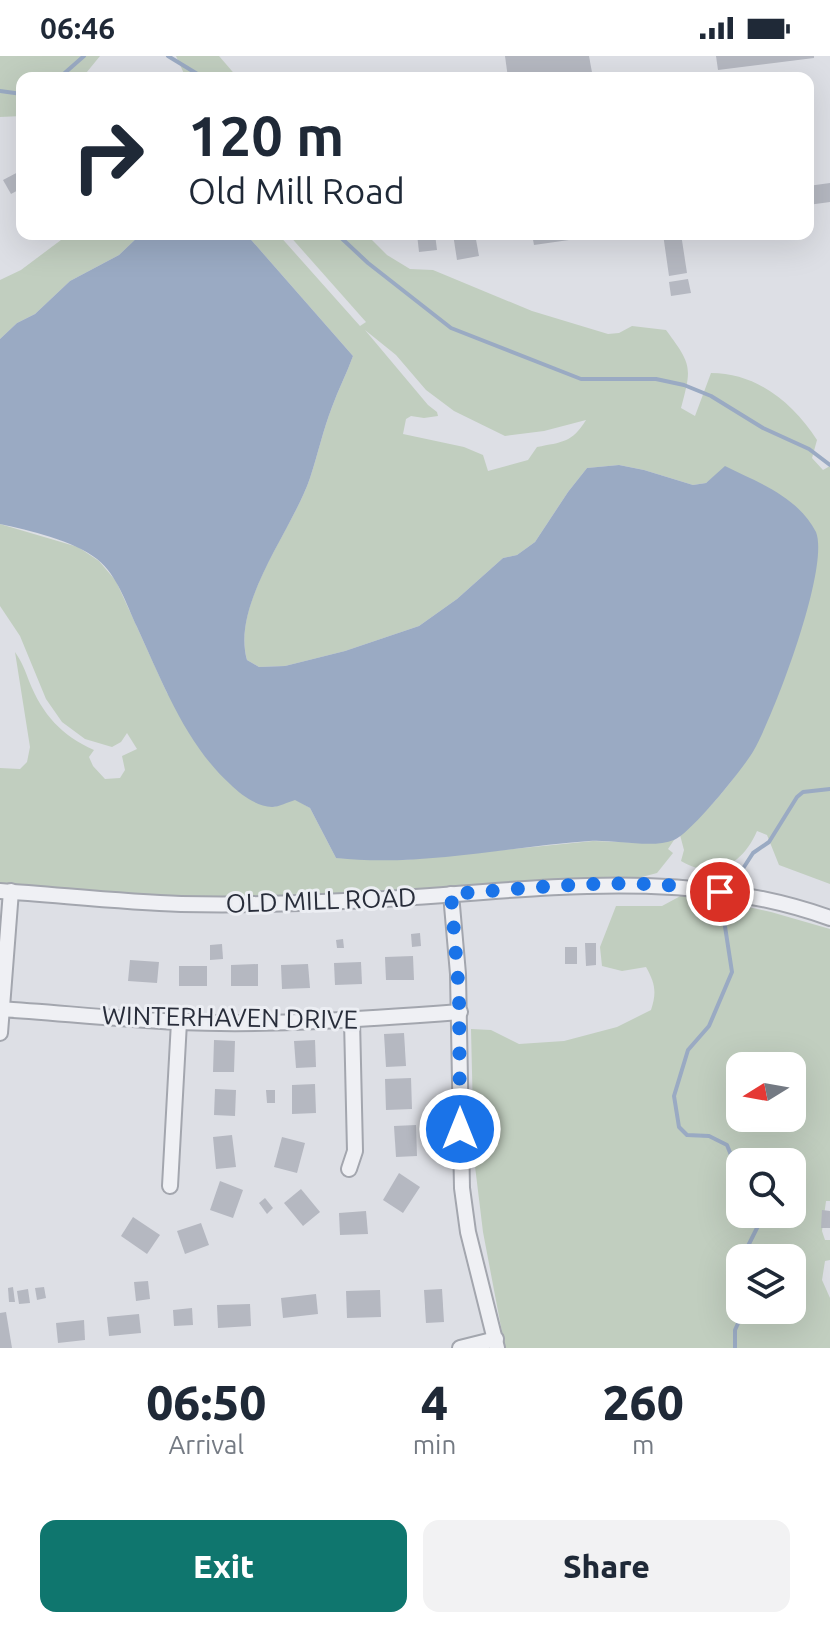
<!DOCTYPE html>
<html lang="en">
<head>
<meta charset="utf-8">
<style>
	body { margin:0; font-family:Ubuntu,sans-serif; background:#f2f2f3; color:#1f2937; height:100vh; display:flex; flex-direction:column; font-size:30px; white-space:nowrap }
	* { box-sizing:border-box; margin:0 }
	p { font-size:26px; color:#747a83 }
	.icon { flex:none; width:44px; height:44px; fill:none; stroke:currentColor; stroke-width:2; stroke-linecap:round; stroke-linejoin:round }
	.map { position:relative; height:1292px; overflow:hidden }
	.drawer { display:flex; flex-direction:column; background:#fff; flex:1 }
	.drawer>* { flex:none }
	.banner { position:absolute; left:16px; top:16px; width:798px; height:168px; border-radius:16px; box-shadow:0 8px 32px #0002; background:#fff; color:#1f2937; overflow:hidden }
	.needle { width:52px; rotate:259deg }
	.tools { position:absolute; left:726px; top:996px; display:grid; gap:16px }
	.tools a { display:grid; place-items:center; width:80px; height:80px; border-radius:16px; background:#fff; box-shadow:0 8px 32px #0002; font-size:40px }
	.pin { position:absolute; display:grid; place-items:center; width:68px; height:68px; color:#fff; margin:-34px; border:4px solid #fff; border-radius:50%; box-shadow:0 2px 8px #0007 }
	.me { position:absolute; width:88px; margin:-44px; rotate:0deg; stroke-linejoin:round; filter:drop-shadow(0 0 6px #0008) }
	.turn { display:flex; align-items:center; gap:28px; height:168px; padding:0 40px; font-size:36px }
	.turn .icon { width:104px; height:104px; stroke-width:2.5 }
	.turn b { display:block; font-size:56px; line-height:68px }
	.eta { display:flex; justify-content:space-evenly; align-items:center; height:136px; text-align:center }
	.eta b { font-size:48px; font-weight:800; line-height:56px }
	.button { display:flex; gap:16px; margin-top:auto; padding:16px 40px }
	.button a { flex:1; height:92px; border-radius:16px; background:#0f766e; color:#fff; font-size:32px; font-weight:800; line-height:92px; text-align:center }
	.button a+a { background:#f2f2f3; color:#1f2937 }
	.status { display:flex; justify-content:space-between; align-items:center; height:56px; padding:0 40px; background:#fff; direction:ltr }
	.status svg { height:22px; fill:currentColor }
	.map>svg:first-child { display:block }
	.green { fill:#c1cebf; fill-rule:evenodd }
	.water { fill:#9aaac3 }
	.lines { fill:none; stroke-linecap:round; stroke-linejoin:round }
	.stream { stroke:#9aaac3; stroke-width:4 }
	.building { fill:#b5b8c1 }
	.minor-casing { stroke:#a3a6ae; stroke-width:18 }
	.minor { stroke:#eff0f4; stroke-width:14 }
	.route { stroke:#1a73e8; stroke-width:14; stroke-dasharray:0 25.2 }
	.labels { text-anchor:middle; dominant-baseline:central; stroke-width:6; stroke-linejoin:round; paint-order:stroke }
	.street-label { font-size:26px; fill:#282d3a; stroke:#eceef3 }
</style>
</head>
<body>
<div class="status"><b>06:46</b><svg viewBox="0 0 49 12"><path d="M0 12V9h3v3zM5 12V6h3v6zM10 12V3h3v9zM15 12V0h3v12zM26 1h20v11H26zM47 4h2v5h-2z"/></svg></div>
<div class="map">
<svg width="830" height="1292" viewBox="0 0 830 1292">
	<rect width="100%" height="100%" fill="#dddfe5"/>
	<g class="green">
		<polygon points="0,0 100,0 82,22 22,22 22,60 0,61"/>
		<polygon points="176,0 219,0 238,22 186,22"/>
		<polygon points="69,178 141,178 119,199 70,225 35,258 17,267 0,283 0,224 21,214"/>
		<path d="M246 178H278L360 270 366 266 288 178H366L387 199 410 213 433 214 532 255 608 278 619 277 632 270 666 274C692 309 692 311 681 352L695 360 711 317C757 317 793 347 817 384L812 402 823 414 830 410V828L779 809 767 779 757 775C743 808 714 825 681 805L684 794 680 779C722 742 748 709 770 657L717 418 706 427 693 429 644 414 619 409 587 412 568 436 535 486 517 499 503 502 457 543 419 570 345 595 285 610 259 611 247 604C231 547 292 475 310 422 318 398 323 374 332 351 338 334 347 317 353 300ZM365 274 396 299 426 334 454 355 505 380 544 375 586 364C572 387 562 386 537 391L528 404 488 415 483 399 464 391 403 378 406 363 411 360 424 362 438 360 437 356 428 349Z"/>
		<path d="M0 468 78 491 99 505 116 525 167 637 274 751 295 743 310 752 336 802 404 804 593 785 648 787 674 784 668 793 673 797 657 817 638 822H578L300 840H164L0 828V712L20 713 27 706 30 691 15 596C22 606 25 614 29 625 42 658 62 680 94 694L89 701 93 710 105 723 120 722 125 714 122 700 137 693 127 677 121 686 112 691 85 683 62 666 46 643 20 580 0 550Z"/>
		<path d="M686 837 771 856 830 873V1145H826L822 1175 825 1184H830V1204L825 1205 822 1224 830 1242V1292H505L483 1176 474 1102 471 973 491 974 519 988 564 985 617 971 651 954C657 936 655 927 646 911L622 915 602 910 600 891 616 850H662ZM740 1010H792V1062H740ZM740 1106H792V1158H740ZM740 1202H792V1254H740Z"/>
	</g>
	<path class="water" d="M141 178H246L353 300C347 317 338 334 332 351 323 374 318 398 310 422 292 475 231 548 247 604L259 611 285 610 345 595 419 570 457 543 503 502 517 499 535 486 568 436 587 412 619 409 644 414 693 429 706 427 725 410C759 427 797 440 816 476 830 512 774 659 754 694 744 712 690 778 674 784 652 793 613 783 589 785 505 791 420 811 336 802L310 752 295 744C288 746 279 751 272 751 256 750 241 739 230 728 185 687 162 625 137 571 126 548 118 520 97 503 74 485 29 474 0 468V283L17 267 35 258 70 225 119 199Z"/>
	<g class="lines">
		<g class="stream">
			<polyline points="168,0 204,22"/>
			<polyline points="59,22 84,0"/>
			<polyline points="0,35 22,38"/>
			<polyline points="337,178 368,207 451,272 581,323 656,323 684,329 711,340 763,372 809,393 830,409"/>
			<polyline points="732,834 735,825 753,797 769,786 797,741 803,736 830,733"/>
			<polyline points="730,842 724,864 732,916 709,970 688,994 674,1040 679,1071 687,1079 709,1080 727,1089 737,1114 740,1116"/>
			<polyline points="742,1202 764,1158"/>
			<polyline points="735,1292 735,1274 744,1254"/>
		</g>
	</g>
	<g class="building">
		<polygon points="505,0 589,0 593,22 508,22"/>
		<polygon points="716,0 814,0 814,2 718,14"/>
		<polygon points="22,114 22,132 11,138 3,124"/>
		<polygon points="830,127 830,146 808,149 808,130"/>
		<polygon points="417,178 435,178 437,194 419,196"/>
		<polygon points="453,178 475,178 479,200 457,204"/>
		<polygon points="532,178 597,178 597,180 534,189"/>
		<polygon points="663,178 681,178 687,217 669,220"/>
		<polygon points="688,223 691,237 671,240 669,226"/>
		<polygon points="420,877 421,890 412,891 411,878"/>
		<polygon points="343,883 344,892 337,892 336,884"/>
		<polygon points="585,887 596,887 596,909 586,910"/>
		<polygon points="222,888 223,903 210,904 210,889"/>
		<rect x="565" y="891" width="12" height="17"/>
		<polygon points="413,900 414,924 386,924 385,901"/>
		<polygon points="130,904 159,906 157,927 128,925"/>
		<polygon points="361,906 362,928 335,929 334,907"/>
		<polygon points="258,908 258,930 231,930 231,909"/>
		<polygon points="308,908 310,932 282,933 281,909"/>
		<rect x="179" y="910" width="28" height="20"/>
		<polygon points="404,977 406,1010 386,1011 384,978"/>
		<polygon points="214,984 235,985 234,1016 213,1016"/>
		<polygon points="315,984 316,1011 296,1012 294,985"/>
		<polygon points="411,1022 412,1053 386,1054 385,1023"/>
		<polygon points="315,1028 316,1057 292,1058 292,1029"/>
		<polygon points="215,1033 236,1034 235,1060 214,1059"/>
		<polygon points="266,1034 275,1034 275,1047 267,1047"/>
		<polygon points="416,1069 417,1100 396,1101 394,1070"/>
		<polygon points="232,1079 236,1111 216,1113 213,1081"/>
		<polygon points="282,1081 305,1087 297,1117 274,1111"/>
		<polygon points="399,1117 420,1131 403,1157 383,1144"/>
		<polygon points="220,1125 243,1134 233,1162 210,1154"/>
		<polygon points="301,1133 320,1156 303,1170 284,1147"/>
		<polygon points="265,1142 273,1152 267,1158 259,1147"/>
		<polygon points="822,1154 830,1155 830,1172 821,1172"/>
		<polygon points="366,1155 368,1178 340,1179 339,1157"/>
		<polygon points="133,1161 160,1179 147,1198 121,1180"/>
		<polygon points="201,1167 209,1189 185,1198 177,1175"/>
		<polygon points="148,1225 150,1243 136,1245 134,1226"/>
		<polygon points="13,1231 15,1246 9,1246 8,1232"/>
		<polygon points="44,1231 46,1242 37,1244 35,1232"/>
		<polygon points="28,1233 30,1247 19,1248 17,1235"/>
		<polygon points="442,1233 444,1266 426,1267 424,1234"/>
		<polygon points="380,1234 381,1261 347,1262 346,1235"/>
		<polygon points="316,1238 318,1258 283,1262 281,1242"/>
		<polygon points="250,1248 251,1270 218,1272 217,1249"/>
		<polygon points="192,1252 193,1269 174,1270 173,1254"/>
		<polygon points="6,1256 12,1292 0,1292 0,1257"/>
		<polygon points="139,1258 141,1277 109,1280 107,1261"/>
		<polygon points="84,1264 85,1284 58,1287 56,1267"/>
	</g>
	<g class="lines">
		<g class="minor-casing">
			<g id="minor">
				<path d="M0 835C60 839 121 846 181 848 235 849 290 848 344 845 507 839 672 805 830 862"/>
				<polyline points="451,838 458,918 462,1132 468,1176 497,1292"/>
				<path d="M0 953C59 957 118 963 178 966 272 970 366 963 460 956"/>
				<polyline points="0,977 11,835"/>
				<polyline points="349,1113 355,1095 352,964"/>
				<polyline points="170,1130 179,966"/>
				<polyline points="460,1292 496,1283"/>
			</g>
		</g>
		<use href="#minor" class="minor"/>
	</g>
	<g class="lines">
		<path class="route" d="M460 1073 459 937 451 838C540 832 632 819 720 836"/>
	</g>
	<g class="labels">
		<g class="street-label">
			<text transform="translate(321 844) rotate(-2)">OLD MILL ROAD</text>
			<text transform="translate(230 961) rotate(1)">WINTERHAVEN DRIVE</text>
		</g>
	</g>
</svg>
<div class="tools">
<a><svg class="needle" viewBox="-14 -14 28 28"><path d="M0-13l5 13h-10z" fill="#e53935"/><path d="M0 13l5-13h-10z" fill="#747a83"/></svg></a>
<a><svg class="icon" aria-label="search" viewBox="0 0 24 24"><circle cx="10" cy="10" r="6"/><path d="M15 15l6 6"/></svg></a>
<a><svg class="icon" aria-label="layers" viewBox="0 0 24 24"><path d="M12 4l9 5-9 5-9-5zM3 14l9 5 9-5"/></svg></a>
</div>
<div class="pin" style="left:720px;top:836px;background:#d93025"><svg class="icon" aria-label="arrive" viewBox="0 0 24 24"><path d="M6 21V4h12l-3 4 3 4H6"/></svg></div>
<svg class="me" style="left:460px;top:1073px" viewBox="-20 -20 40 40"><circle r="17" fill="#1a73e8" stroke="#fff" stroke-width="3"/><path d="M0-11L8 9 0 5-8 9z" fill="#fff"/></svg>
<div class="banner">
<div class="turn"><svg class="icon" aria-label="right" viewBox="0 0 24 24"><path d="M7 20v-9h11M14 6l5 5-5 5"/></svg><div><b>120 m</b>Old Mill Road</div></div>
</div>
</div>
<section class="drawer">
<div class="eta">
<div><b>06:50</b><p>Arrival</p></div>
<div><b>4</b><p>min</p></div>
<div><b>260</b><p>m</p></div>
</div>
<div class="button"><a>Exit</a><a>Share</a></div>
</section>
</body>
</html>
